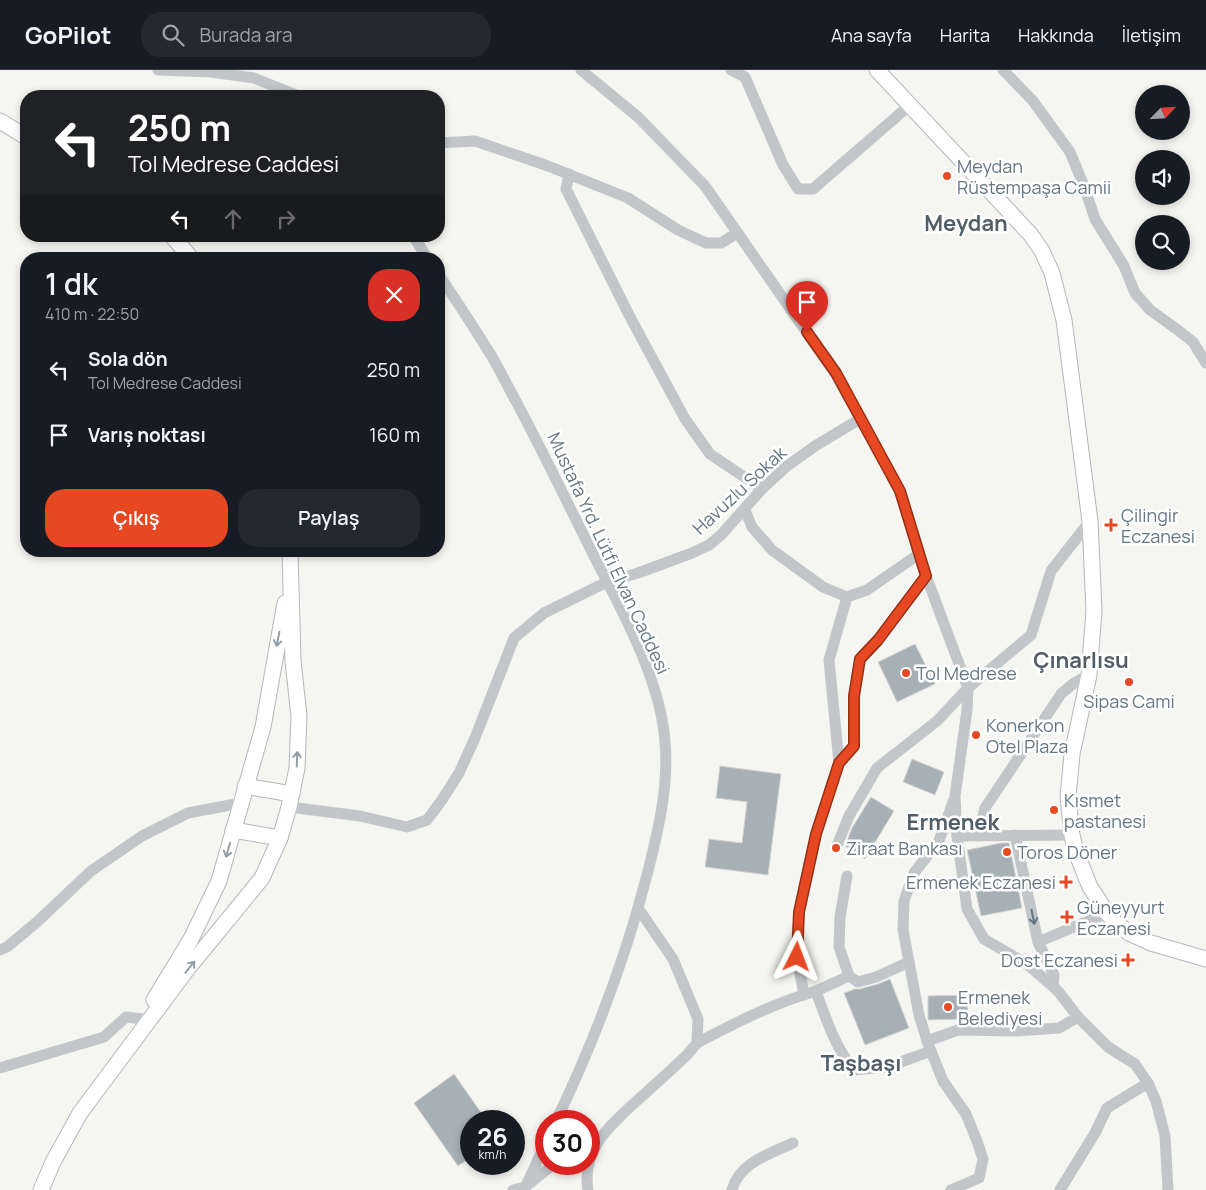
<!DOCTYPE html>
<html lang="tr">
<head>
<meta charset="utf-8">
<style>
	body { margin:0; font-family:Manrope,sans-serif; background:#242831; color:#f1f3f6; height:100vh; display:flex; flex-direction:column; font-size:19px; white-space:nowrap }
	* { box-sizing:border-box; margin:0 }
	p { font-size:16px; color:#9ea1a6 }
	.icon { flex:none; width:28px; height:28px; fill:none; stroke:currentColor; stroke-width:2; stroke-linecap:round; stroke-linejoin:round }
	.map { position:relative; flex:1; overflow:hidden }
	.sheet { position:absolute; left:20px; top:182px; width:425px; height:305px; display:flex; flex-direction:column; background:#171b24; border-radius:20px; box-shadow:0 2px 8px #0003 }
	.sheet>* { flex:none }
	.banner { position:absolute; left:20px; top:20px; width:425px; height:152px; border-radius:20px; box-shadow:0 2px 8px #0003; background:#202124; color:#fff; overflow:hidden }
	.needle { width:32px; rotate:65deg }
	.controls { position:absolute; left:1135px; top:15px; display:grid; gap:10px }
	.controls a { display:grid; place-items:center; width:55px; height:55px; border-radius:50%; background:#171b24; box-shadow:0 2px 8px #0003; font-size:25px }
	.speed { position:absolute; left:460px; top:1040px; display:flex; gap:10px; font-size:25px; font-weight:700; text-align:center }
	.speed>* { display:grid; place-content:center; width:65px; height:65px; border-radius:50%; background:#171b24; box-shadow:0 2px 8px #0003; line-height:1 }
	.speed small { font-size:12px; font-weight:400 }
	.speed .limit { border:8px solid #d22; background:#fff; color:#111 }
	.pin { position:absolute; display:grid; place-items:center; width:42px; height:42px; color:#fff; margin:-51px -21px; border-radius:50% 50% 50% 0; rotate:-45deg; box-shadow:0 0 5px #0007 }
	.pin .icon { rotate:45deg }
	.me { position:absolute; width:55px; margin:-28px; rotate:3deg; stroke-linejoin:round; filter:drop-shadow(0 0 4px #0008) }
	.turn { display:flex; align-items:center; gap:18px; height:105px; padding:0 25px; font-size:22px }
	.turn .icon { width:65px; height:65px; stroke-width:2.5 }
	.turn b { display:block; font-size:35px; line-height:42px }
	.lanes { display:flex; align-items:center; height:48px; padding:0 25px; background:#0003; justify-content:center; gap:25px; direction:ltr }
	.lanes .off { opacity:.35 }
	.round { display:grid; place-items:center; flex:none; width:52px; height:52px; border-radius:20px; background:#242831 }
	.summary { display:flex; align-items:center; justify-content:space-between; height:85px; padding:0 25px }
	h1 { font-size:30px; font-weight:600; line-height:38px }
	.cta { display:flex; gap:10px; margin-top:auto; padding:10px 25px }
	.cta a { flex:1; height:58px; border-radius:20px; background:#e64821; color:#fff; font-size:20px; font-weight:600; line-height:58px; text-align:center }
	.cta a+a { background:#242831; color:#f1f3f6 }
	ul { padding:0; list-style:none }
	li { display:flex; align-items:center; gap:15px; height:65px; padding:0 25px }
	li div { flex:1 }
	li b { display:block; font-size:19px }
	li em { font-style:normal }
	header { display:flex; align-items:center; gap:30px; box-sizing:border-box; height:70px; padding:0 25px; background:#171b24; border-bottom:1px solid #363941 }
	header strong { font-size:24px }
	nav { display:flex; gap:28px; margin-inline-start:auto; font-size:18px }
	.search { width:350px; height:45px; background:#242831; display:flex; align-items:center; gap:12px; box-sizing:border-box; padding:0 18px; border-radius:20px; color:#9ea1a6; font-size:19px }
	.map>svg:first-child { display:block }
	.building { fill:#a7b0b5; stroke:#d6d6d4 }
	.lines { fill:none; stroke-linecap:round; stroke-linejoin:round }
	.major-casing { stroke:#b3b8bb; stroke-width:17 }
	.minor { stroke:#c2c6c9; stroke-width:11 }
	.major { stroke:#fff; stroke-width:15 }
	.oneway { stroke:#929fa8 }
	.oneway2 { stroke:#647683 }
	.route-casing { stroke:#962f15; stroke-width:12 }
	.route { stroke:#e64821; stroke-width:9 }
	.poi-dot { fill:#e64821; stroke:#fff; stroke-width:2 }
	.labels { text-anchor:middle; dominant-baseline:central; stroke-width:5; stroke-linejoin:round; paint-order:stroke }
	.poi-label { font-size:18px; fill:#647683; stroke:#fff; text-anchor:start }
	.street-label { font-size:18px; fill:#647683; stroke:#fff }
	.district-label { font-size:22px; font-weight:bold; fill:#525f68; stroke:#fff }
</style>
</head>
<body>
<header>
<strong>GoPilot</strong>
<div class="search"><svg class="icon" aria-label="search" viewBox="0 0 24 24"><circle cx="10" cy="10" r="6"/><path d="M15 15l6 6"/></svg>Burada ara</div>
<nav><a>Ana sayfa</a><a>Harita</a><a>Hakkında</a><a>İletişim</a></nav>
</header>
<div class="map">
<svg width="1206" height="1120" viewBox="0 0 1206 1120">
	<rect width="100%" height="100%" fill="#f5f5f1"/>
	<g class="building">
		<polygon points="915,574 935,614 897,632 878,592"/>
		<polygon points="912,689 944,702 935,725 903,712"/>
		<polygon points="720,696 781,704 768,805 705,797 709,769 742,773 747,732 716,728"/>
		<polygon points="871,727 894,741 865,789 845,776 852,758"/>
		<polygon points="1001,773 1009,773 1022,838 981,846 967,780"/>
		<polygon points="890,909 909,958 865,975 844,923 855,919 860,919 878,914"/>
		<polygon points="967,925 968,949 928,950 928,926"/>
		<polygon points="454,1004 487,1051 471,1051 471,1087 458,1096 414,1033"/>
	</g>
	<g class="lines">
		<g class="major-casing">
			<g id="major">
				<polyline points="877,0 1031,165 1042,181 1052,203 1064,250 1090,451 1094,541 1089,605 1072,684 1068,727 1072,765 1076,782 1090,817 1107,843 1116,853 1129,863 1151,873 1206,889"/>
				<polyline points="0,51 26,67"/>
				<polyline points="172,166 192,189"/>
				<polyline points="245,716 292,724"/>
				<polyline points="233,760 280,768"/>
				<polyline points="154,930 191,869 219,811 263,657 285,533"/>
				<polyline points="41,1120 53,1092 80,1043 189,897 262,808 280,768 289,737 297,698 299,646 293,591 290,481"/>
			</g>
		</g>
		<g class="minor">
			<polyline points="158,0 211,2 254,8 299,26"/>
			<polyline points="581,0 638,47 705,116 835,303 900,421 922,495 968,618 937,651 877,698 849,746 836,778"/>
			<polyline points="731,0 745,7 783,95 798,119 813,119 910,35"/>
			<polyline points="1003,0 1033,31 1070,82 1084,116 1095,149 1124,196 1135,223 1150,240 1178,260 1193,272 1206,293"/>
			<polyline points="439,73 475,71 548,96 628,128 678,160 706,173 721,173 737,163"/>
			<polyline points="569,104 566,119 629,245 685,349 710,384 762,419"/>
			<polyline points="413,166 428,189"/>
			<path d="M439 205C456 230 473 256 489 282 500 299 508 318 518 335 544 384 568 434 593 484 621 539 661 610 665 672 669 716 658 762 647 805 625 890 594 972 556 1051"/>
			<polyline points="745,440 752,457 772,480 823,517 847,527"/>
			<polyline points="1090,451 1051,501 1031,565 968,618 967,640 955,726 957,766 967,839 984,869 1027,894 1057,920 1078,947 1108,977 1135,994 1148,1013 1156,1031 1165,1066 1168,1120"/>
			<polyline points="839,693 829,590 847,527 867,520 919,484"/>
			<polyline points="289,737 360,746 407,757 427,750 442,730 459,703 475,668 514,568 544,543 607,512 638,503 692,483 709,475 721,465 762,419 787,396 815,376 860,349"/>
			<polyline points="1015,765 1038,872 1054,905 1053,917"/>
			<polyline points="957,766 1072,765"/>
			<polyline points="978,766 985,738 1061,624 1074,613 1089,605"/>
			<polyline points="847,806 840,847 839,877 849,906"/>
			<polyline points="1038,872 1107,843"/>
			<polyline points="0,880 7,877 37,852 91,801 142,766 188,743 241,733"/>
			<polyline points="816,921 849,906 858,912 876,907 909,892"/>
			<polyline points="804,925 797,887 799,842 816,764 839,693 854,676 854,626 860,589 878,570 926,506"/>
			<polyline points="927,971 958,960 1015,961 1059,958 1078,947"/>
			<path d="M697 973C735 953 774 933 816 921 826 949 835 977 854 1000L887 997 931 981"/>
			<polyline points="0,998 104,967 126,947 143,949"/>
			<polyline points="513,1120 525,1117 554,1094"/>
			<polyline points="524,1120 546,1072"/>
			<path d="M588 1120C581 1077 613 1053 641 1027 657 1013 672 999 687 985L697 973 698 949 673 889 638 838"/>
			<path d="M732 1120C739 1093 769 1084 793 1073"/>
			<polyline points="951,1120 979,1108 983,1089 977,1071 966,1044 943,1011 927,971 919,945 903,860 904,831 914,803 939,771 953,732"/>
			<polyline points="1060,1120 1095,1063 1107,1038 1148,1013"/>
		</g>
		<use href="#major" class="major"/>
	</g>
	<defs><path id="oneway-shaft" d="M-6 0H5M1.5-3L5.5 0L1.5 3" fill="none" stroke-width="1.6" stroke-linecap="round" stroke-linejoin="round" transform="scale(1.25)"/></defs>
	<g class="oneway">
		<use href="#oneway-shaft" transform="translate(278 569) rotate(101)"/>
		<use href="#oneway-shaft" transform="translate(297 689) rotate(-88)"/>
		<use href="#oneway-shaft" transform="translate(228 780) rotate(106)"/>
		<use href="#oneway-shaft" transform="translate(190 897) rotate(-51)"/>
	</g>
	<use class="oneway2" href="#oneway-shaft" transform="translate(1033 847) rotate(78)"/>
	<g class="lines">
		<g class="route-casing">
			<polyline id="route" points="797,887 799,842 816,764 839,693 854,676 854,626 860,589 878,570 926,506 900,421 836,303 807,262"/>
		</g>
		<use href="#route" class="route"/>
	</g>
	<g class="poi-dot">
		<circle cx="947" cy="106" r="5"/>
		<path d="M1108.5 447.5h5v5h5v5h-5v5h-5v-5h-5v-5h5z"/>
		<circle cx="906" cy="603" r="5"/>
		<circle cx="1129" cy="612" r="5"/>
		<circle cx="976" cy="665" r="5"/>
		<circle cx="1054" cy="740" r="5"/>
		<circle cx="836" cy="778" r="5"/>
		<circle cx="1007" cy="782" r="5"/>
		<path d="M1063.5 804.5h5v5h5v5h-5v5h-5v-5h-5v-5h5z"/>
		<path d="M1064.5 839.5h5v5h5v5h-5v5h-5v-5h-5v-5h5z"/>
		<path d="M1125.5 882.5h5v5h5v5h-5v5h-5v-5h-5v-5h5z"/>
		<circle cx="948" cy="937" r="5"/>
	</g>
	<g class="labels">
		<g class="poi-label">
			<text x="957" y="96">Meydan<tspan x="957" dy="21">Rüstempaşa Camii</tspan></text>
			<text x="1121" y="445">Çilingir<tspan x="1121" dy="21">Eczanesi</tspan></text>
			<text x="916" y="603">Tol Medrese</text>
			<text x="1129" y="631" text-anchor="middle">Sipas Cami</text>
			<text x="986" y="655">Konerkon<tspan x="986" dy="21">Otel Plaza</tspan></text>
			<text x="1064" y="730">Kısmet<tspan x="1064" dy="21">pastanesi</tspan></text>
			<text x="846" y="778">Ziraat Bankası</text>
			<text x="1017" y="782">Toros Döner</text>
			<text x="1056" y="812" text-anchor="end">Ermenek Eczanesi</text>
			<text x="1077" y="837">Güneyyurt<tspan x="1077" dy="21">Eczanesi</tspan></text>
			<text x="1118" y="890" text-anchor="end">Dost Eczanesi</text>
			<text x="958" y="927">Ermenek<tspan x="958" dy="21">Belediyesi</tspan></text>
		</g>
		<g class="street-label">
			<text transform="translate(739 420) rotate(-43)">Havuzlu Sokak</text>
			<text transform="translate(609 483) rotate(65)">Mustafa Yrd. Lütfi Elvan Caddesi</text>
		</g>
		<g class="district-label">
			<text x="966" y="153">Meydan</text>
			<text x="1081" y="590">Çınarlısu</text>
			<text x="953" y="752">Ermenek</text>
			<text x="861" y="993">Taşbaşı</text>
		</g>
	</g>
</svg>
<div class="controls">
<a><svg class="needle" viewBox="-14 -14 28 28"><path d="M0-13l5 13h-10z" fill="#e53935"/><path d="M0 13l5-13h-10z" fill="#9ea1a6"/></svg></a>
<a><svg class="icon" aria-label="sound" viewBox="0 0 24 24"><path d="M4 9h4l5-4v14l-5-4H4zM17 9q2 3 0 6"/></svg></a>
<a><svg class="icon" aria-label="search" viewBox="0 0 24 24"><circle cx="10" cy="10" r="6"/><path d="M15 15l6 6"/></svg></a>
</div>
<div class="speed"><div>26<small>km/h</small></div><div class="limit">30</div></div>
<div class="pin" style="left:807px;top:262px;background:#d93025"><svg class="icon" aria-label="arrive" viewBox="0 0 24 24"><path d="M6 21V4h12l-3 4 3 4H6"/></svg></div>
<svg class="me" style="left:797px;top:887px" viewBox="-20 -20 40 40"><path d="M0-17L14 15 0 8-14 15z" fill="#e64821" stroke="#fff" stroke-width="4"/></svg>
<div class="banner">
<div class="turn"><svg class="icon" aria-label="left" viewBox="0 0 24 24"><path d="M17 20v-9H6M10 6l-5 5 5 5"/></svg><div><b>250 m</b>Tol Medrese Caddesi</div></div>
<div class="lanes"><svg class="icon" aria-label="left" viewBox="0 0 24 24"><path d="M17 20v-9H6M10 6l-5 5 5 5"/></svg><svg class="icon off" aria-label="ahead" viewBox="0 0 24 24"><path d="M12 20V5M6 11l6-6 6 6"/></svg><svg class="icon off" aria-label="right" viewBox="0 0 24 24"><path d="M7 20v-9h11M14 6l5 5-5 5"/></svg></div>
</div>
<section class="sheet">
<div class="summary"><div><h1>1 dk</h1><p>410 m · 22:50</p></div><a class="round" style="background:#d93025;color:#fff"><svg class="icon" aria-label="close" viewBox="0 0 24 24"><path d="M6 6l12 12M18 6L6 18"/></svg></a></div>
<ul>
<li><svg class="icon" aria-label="left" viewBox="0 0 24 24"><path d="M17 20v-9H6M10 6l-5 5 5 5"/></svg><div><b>Sola dön</b><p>Tol Medrese Caddesi</p></div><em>250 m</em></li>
<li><svg class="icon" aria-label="arrive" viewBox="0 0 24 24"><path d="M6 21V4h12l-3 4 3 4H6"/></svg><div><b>Varış noktası</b></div><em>160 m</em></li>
</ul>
<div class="cta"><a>Çıkış</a><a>Paylaş</a></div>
</section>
</div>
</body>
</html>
